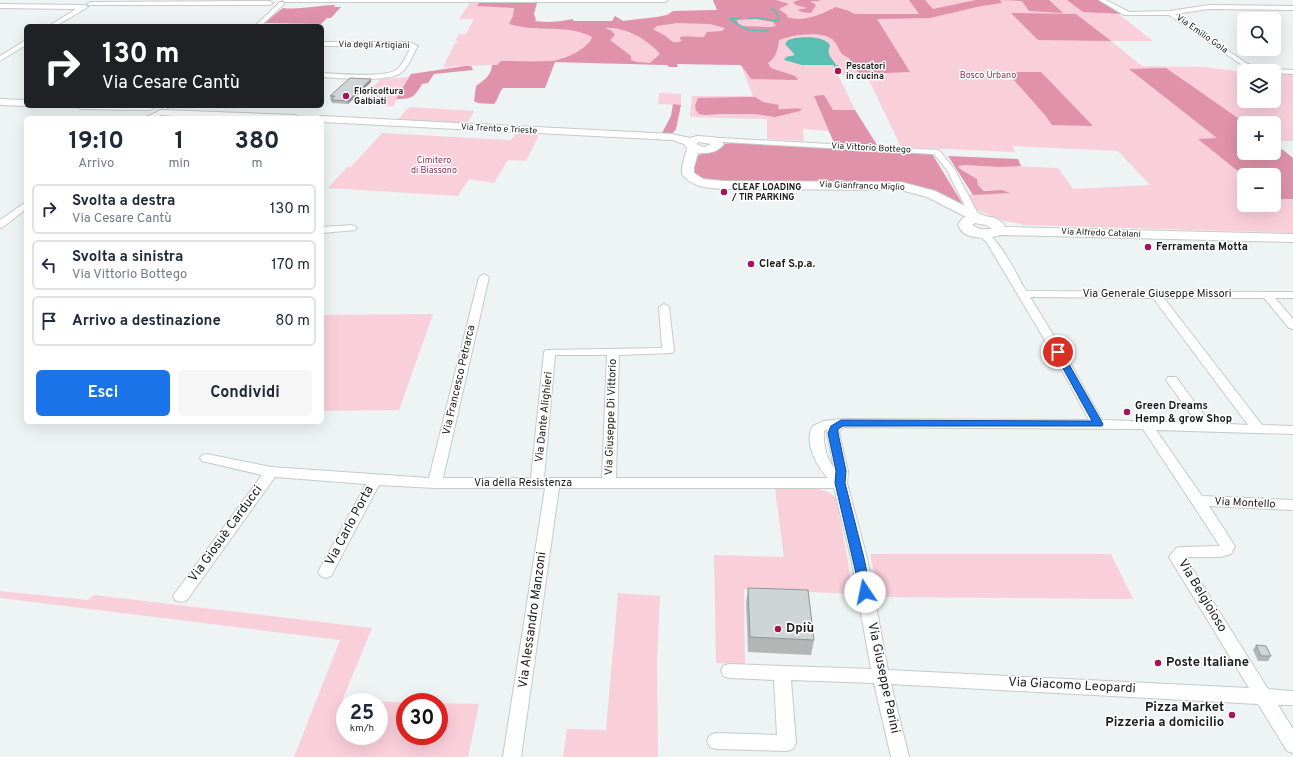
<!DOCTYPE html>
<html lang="it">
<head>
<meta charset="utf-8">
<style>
	body { margin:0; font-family:Overpass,sans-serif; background:#f6f6f7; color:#1f2937; height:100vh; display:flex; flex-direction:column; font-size:15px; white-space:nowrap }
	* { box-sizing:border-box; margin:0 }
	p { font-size:13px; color:#747a83 }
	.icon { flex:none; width:22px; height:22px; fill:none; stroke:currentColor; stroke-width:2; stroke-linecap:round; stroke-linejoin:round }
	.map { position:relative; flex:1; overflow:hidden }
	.sheet { position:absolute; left:24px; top:116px; width:300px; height:308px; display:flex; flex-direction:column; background:#fff; border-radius:6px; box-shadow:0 4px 16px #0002 }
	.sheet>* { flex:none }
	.guide { position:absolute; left:24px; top:24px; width:300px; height:84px; border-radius:6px; box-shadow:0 4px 16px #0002; background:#202124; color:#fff; overflow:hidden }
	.controls { position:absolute; left:1237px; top:12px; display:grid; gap:8px }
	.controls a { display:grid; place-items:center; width:44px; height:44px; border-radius:6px; background:#fff; box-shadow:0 4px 16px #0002; font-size:20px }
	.speed { position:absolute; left:336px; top:693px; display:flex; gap:8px; font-size:20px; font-weight:700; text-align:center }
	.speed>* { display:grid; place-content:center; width:52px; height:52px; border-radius:50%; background:#fff; box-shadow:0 4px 16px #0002; line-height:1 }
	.speed small { font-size:10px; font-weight:400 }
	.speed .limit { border:6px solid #d22; background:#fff; color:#111 }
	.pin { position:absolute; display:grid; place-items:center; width:34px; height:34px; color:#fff; margin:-17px; border:2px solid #fff; border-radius:50%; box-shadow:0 1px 4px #0007 }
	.me { position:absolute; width:44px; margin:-22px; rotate:349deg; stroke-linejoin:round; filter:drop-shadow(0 0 3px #0008) }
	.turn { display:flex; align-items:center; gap:14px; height:84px; padding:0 12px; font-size:18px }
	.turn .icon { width:52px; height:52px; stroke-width:2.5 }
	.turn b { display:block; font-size:28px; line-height:34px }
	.eta { display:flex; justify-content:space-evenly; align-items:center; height:68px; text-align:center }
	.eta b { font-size:24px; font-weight:700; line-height:28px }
	.cta { display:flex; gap:8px; margin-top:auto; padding:8px 12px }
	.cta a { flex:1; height:46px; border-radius:6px; background:#1a73e8; color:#fff; font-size:16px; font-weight:700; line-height:46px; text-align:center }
	.cta a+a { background:#f6f6f7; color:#1f2937 }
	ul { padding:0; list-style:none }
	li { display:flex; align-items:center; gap:12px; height:50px; margin:0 8px 6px; padding:0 4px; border:2px solid #e0e1e3; border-radius:6px }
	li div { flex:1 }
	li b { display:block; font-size:15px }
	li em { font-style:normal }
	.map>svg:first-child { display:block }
	.green { fill:#f9cfda; fill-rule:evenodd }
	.forest { fill:#df92a9; fill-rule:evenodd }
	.water { fill:#5abfb3 }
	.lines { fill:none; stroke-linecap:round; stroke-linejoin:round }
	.stream { stroke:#5abfb3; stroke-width:1.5 }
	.street-casing { stroke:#c4cbca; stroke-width:2 }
	.secondary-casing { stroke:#c4cbca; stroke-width:2 }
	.street { fill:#fff; fill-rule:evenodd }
	.secondary { fill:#fff; fill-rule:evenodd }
	.wall { fill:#b2b7b6 }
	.shaded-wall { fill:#919594 }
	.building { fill:#cfd5d4; stroke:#919594 }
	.route { fill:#1a73e8; stroke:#114b97 }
	.poi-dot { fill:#a41457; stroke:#fff; stroke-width:1.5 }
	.labels { text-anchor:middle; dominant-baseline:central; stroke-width:3; stroke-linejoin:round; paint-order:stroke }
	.far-street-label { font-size:9px; fill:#1a1d1c; stroke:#fff }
	.far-poi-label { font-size:9px; font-weight:bold; fill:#1a1d1c; stroke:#fff; text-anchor:start }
	.far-park-label { font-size:9px; fill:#8c3153; stroke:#fff }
	.poi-label { font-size:11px; font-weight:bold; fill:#1a1d1c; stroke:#fff; text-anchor:start }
	.street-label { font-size:11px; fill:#1a1d1c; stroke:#fff }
	.near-street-label { font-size:13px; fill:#1a1d1c; stroke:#fff }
	.near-poi-label { font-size:13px; font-weight:bold; fill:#1a1d1c; stroke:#fff; text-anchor:start }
</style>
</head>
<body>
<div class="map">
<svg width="1293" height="757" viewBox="0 0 1293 757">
	<rect width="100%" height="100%" fill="#edf4f3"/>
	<g class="green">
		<path d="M713 0H1097L1120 15 1153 41H1111L1142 66 1204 67 1244 72V101H1274V73H1293V141H1274V123H1244V153H1274V143L1293 158V233L1025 225 996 219 983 212 929 190 720 182 693 171 695 157 699 155 722 144 743 142 932 154 958 195 1009 193C996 187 980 197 977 179L960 169 958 166 965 165 999 167 1013 166 1058 168 1073 189 1150 185 1118 151 1012 146 1015 152 901 147 866 74 838 75 855 110H833L824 96H814L829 131 803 129 804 141 767 139V119L690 117 692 96H753L741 65 677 64 678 67H669L667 65 555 62 443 67 455 43 460 42 455 41 459 34H466L474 19H462L458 20 471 2H528L534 21C548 23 560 22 573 19V21H612L615 16 623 21 657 17 667 15 673 11 717 10ZM1244 175H1274V205H1244Z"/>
		<polygon points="409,77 396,99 394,106 354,105 381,79"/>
		<polygon points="659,93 681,94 681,105 658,104"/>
		<polygon points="410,107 474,111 467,124 398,120 406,110"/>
		<polygon points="382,133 511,140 516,133 539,135 526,161 508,160 494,183 469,179 458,196 328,188 347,167 351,167"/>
		<polygon points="433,314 399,410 322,411 322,315"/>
		<path d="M775 489C794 489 822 483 836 498L848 561 852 594 744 589 745 665 716 663 714 555 784 557Z"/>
		<polygon points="870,554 1111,554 1133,599 879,597"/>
		<path d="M0 591 88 600 94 595 372 628 342 701 405 702V736H439V703L479 704 468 757H294L340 640 0 598ZM345 702H379V736H345Z"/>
		<polygon points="618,593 660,596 657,662 658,757 563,757 567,729 606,730"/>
	</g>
	<g class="forest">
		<path d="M713 0H776L789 4 779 9 787 15V17C804 23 821 14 836 7L849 11 854 14H919L909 0H925L933 9 976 0H1049L1063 13 1029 11 1022 1 1000 0 1002 3 981 6 930 18 877 19 910 72 859 74 849 58C837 53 841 48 833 40 823 30 790 35 779 40 778 50 776 57 768 63L771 68 795 76 798 80 751 79 741 65 677 64 678 67H669L667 65 555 62 545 88H503C498 93 499 99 494 104L478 103 474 101 476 86C483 81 492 75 492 65H497L501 61C518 61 534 62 551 61 563 60 589 49 592 37 574 27 554 30 534 28 525 28 517 26 509 24L513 16 514 8 477 6 480 2 537 3 534 14 536 20 534 21C548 23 560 22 573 19V21H612L615 16 623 21 657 17 667 15 673 11 717 10ZM756 19 773 22 776 26 770 27 741 26 738 23 737 20ZM677 23 710 24 725 28 722 31 707 32 704 37C696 38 689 35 680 37V39L682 41C671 45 671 39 664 35 660 33 656 31 653 29L657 26ZM605 28C624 26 647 39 660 54L650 63 637 62 631 60V56L610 40 615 35 612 31Z"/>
		<polygon points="800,0 819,0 820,1 810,1 816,5 811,13 802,12 797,10 807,8 796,5 793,2"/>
		<polygon points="1067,0 1098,0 1121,14 1083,12"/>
		<path d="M331 5H335L334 7H341L331 18H327L321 24 264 23 283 8C298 10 315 6 331 5Z"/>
		<polygon points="1011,13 1076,14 1111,41 1038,40"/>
		<path d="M465 66H471L473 70 434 74 428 83 422 84C414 98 411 99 396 99L411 74Z"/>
		<polygon points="1166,68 1245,123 1244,153 1274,153 1274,143 1293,158 1293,199 1274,199 1274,175 1244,176 1198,139 1217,138 1129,69"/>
		<polygon points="1007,72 1041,72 1093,126 1052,125 1045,115"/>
		<polygon points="824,95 833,110 855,110 877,145 834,143 814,96"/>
		<path d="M743 97H755L763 102 779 105 778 109C787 110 794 107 802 109L800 111 775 117 755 114H719L705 115 699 114 696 110 695 106 698 98Z"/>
		<polygon points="673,104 681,105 676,129 672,134 661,135 671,116"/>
		<path d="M743 142 932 154 963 205 929 190 720 182 702 178 694 173 696 157C704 151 717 153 723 144Z"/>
		<polygon points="948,156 1018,159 1021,166 999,167 965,165 958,166 960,169 977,179 978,185 984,191 1002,190 1010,193 973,195"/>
	</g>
	<path class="water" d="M795 38C805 37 823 36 830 45 826 55 832 58 836 65H802L784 60 786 57 795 55 785 44 788 40Z"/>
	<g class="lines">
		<g class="stream">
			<polyline points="771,9 775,10 779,20"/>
			<polyline points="749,18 756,18"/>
			<polyline points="757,18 778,21"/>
			<polyline points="738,24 730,19 740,18"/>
			<polyline points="739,25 748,30 768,31"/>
			<polyline points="834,66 838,66"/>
		</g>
		<g class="street-casing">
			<g id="street">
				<polygon points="282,0 668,0 665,2 285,2"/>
				<polygon points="1099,0 1106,0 1129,12 1170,11 1209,5 1293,6 1293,10 1209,9 1175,14 1246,63 1266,71 1253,71 1242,65 1169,15 1124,15"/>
				<polygon points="90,2 270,1 273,3 270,5 88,5 87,4"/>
				<polygon points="280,2 285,3 261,26 255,26"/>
				<polygon points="0,4 85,5 88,7 56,26 49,26 76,9 0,8"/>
				<polygon points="26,40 26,45 0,61 0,56"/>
				<path d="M322 42H409L418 46C413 54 409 66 402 72 389 83 339 78 322 77V73C338 74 384 78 396 70 403 65 407 54 411 47L322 46Z"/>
				<polygon points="1274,69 1293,70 1293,74 1274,73 1274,71 1271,71"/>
				<polygon points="163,106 171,106 166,109 163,109"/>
				<polygon points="157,112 160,112 160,116 154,118 144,118"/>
				<polygon points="702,137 939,150 955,170 977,212 975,214 969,214 947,170 934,154 705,141 702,141"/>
				<polygon points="26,202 26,209 3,227 0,228 0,220"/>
				<polygon points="352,225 357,228 355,230 322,233 322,227"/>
				<path d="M983 231C998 235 1018 277 1026 291L1293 292V298H1275L1293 319V329L1289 328 1264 298H1164L1262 425 1293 426V434L1156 430 1202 496 1293 500V510L1209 506 1235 546 1231 554 1221 557H1185L1268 689 1293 691V705H1278L1293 729V753L1287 751 1258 704 891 684 909 757H891L874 683 791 680 796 743 793 749 787 751 716 749 710 747 707 741 710 735 716 733 777 735 774 680 729 678 723 676 721 671 723 666 729 664 871 669 851 558 834 488H559L521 757H503L545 488H435L379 485 331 576 326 578 321 576 318 572 366 484 275 477 187 600 181 602 175 600 173 596 262 475 202 461 200 458 202 455 207 454 271 467 429 478 479 277 484 274 489 277 443 478H531L544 352 546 350 662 348 659 307 664 304 669 307 674 351 672 353 619 355 616 478H828C817 467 803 441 813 426L824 421 841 419 1089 420 1052 352 987 243 978 234ZM1030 297 1153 298 1248 425 1210 423 1176 377H1168L1166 380 1197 423 1102 420 1064 352ZM555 355H607L602 478H544ZM844 427 1143 429 1220 546 1181 547 1176 548 1169 557 1249 688 888 670 867 558 847 483 848 471 839 433 840 430ZM827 429V433L834 468C826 458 823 443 824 431Z"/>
			</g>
		</g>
		<g class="secondary-casing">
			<g id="secondary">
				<polygon points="0,99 26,100 26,106 0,105"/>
				<polygon points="76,106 155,106 155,107 150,110 81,109"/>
				<polygon points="162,110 295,115 300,118 210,118 158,115 157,113 158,111"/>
				<path d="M322 116 672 134 690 138 697 136 712 137 716 138 724 144C718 152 708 154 698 153L694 167V173L703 179 723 181 901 182 935 191 985 216 995 218 1003 223 1005 227 1293 234V242L1001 235C988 239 962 241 958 224L963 218 966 217 927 197 901 190 723 189C708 188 691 187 682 174V167L687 148 684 144 672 140 322 122V118H317ZM699 142 711 144 704 147 696 144ZM975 223 986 225 992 229H980L972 225Z"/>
			</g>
		</g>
		<use href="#street" class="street"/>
		<use href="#secondary" class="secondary"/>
	</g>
	<g class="wall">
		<polygon points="371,79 371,82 348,104 332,103 331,100 332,100 331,100 330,96"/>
		<polygon points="748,588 814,640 811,655 748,652 746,603"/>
		<polygon points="1256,645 1271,656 1268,661 1258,661 1253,650"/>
	</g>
	<polygon class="shaded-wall" points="371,79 371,82 348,104 348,101"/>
	<g class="building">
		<polygon points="350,78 371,79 348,101 331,100 335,96 330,96"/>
		<polygon points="748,588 808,590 814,640 750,637"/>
		<polygon points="1256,645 1266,646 1271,656 1261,656"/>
	</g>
	<polygon class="route" points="1058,349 1062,352 1103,424 1102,426 843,426 838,429 838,433 846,471 845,483 864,558 871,592 869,595 865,596 861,595 835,483 836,471 828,433 831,426 841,420 1092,421 1054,352"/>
	<g class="poi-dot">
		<circle cx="838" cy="71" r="4"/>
		<circle cx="346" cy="96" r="4"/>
		<circle cx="724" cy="192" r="4"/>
		<circle cx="1148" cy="247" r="4"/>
		<circle cx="751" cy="264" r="4"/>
		<circle cx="1127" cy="412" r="4"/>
		<circle cx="778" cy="629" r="4"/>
		<circle cx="1158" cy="663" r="4"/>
		<circle cx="1232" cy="715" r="4"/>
	</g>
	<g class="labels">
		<g class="far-street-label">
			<text transform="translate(1202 34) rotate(35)">Via Emilio Gola</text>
			<text transform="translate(374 45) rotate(1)">Via degli Artigiani</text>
			<text transform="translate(499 129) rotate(3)">Via Trento e Trieste</text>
			<text transform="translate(871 148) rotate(3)">Via Vittorio Bottego</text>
			<text transform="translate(862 186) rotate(2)">Via Gianfranco Miglio</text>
			<text transform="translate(1101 233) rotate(2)">Via Alfredo Catalani</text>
		</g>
		<g class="far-poi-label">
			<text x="846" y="66">Pescatori<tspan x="846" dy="10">in cucina</tspan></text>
			<text x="354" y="91">Floricoltura<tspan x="354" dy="10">Galbiati</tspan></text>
			<text x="732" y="187">CLEAF LOADING<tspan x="732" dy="10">/ TIR PARKING</tspan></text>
		</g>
		<g class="far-park-label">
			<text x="988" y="75">Bosco Urbano</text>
			<text x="434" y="160">Cimitero<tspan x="434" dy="10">di Biassono</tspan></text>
		</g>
		<g class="poi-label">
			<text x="1156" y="247">Ferramenta Motta</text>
			<text x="759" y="264">Cleaf S.p.a.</text>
			<text x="1135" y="406">Green Dreams<tspan x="1135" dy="13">Hemp &amp; grow Shop</tspan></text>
		</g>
		<g class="street-label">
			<text x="1157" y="294">Via Generale Giuseppe Missori</text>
			<text transform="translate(459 380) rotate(-77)">Via Francesco Petrarca</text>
			<text transform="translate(544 417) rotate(-84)">Via Dante Alighieri</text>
			<text transform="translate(611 417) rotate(-88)">Via Giuseppe Di Vittorio</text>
			<text x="523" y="483">Via della Resistenza</text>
			<text transform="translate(1245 503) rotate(3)">Via Montello</text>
		</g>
		<g class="near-street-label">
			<text transform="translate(350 526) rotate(-62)">Via Carlo Porta</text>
			<text transform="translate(226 534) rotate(-54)">Via Giosuè Carducci</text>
			<text transform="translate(1202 596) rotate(59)">Via Belgioioso</text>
			<text transform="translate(533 620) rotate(-82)">Via Alessandro Manzoni</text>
			<text transform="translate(883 678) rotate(78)">Via Giuseppe Parini</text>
			<text transform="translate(1072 686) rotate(3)">Via Giacomo Leopardi</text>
		</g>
		<g class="near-poi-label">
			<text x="786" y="629">Dpiù</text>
			<text x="1166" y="663">Poste Italiane</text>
			<text x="1224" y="708" text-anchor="end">Pizza Market<tspan x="1224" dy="15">Pizzeria a domicilio</tspan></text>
		</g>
	</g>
</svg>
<div class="controls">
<a><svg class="icon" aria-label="search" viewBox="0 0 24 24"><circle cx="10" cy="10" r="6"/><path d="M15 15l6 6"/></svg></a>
<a><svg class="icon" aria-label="layers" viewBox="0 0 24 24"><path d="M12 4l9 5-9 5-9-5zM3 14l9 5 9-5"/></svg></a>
<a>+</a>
<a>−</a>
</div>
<div class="speed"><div>25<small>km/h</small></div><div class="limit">30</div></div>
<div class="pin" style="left:1058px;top:352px;background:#d93025"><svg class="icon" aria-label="arrive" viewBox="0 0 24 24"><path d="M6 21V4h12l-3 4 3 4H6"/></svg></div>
<svg class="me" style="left:865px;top:592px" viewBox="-20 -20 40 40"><circle r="19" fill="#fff"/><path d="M0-13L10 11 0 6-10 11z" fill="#1a73e8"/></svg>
<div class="guide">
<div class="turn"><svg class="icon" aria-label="right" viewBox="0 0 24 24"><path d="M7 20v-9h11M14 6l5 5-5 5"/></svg><div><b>130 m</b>Via Cesare Cantù</div></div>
</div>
<section class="sheet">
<div class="eta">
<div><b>19:10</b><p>Arrivo</p></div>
<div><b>1</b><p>min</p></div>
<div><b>380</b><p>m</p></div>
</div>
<ul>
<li><svg class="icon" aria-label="right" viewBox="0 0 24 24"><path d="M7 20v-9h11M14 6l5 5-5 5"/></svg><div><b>Svolta a destra</b><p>Via Cesare Cantù</p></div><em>130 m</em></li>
<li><svg class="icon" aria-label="left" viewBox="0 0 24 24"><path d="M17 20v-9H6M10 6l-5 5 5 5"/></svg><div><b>Svolta a sinistra</b><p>Via Vittorio Bottego</p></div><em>170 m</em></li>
<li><svg class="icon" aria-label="arrive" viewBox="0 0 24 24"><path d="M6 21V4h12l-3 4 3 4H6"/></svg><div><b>Arrivo a destinazione</b></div><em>80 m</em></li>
</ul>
<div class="cta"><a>Esci</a><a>Condividi</a></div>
</section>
</div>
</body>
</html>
